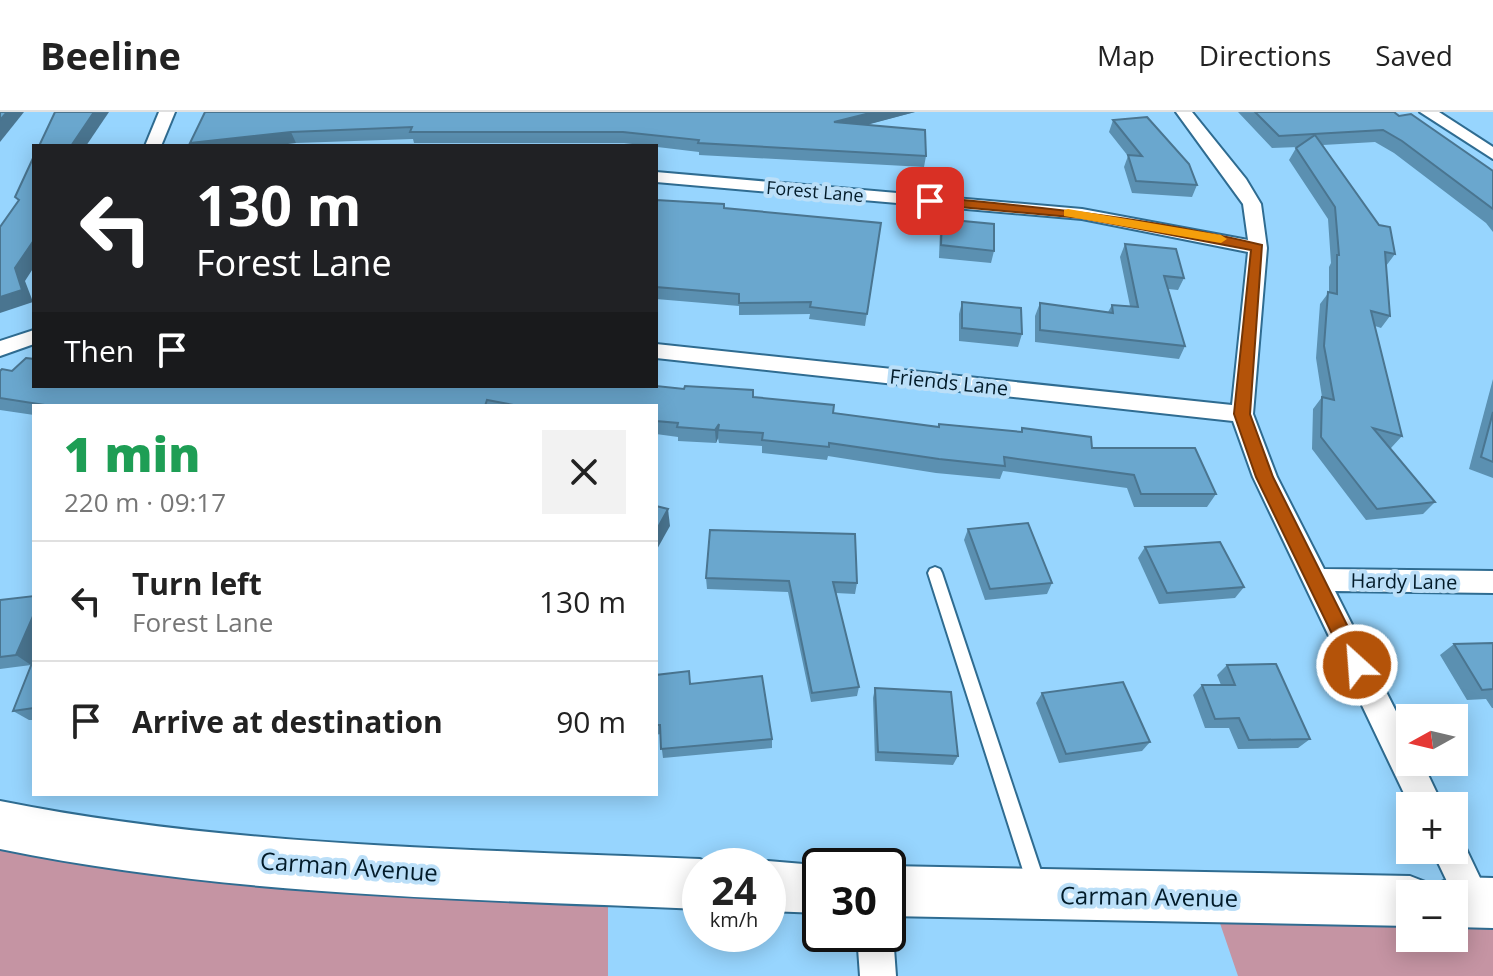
<!DOCTYPE html>
<html lang="en">
<head>
<meta charset="utf-8">
<style>
	body { margin:0; font-family:"Open Sans",sans-serif; background:#f2f2f2; color:#222; height:100vh; display:flex; flex-direction:column; font-size:30px; white-space:nowrap }
	* { box-sizing:border-box; margin:0 }
	p { font-size:26px; color:#767676 }
	.icon { flex:none; width:44px; height:44px; fill:none; stroke:currentColor; stroke-width:2; stroke-linecap:round; stroke-linejoin:round }
	.map { position:relative; flex:1; overflow:hidden }
	.sheet { position:absolute; left:32px; top:292px; width:626px; height:392px; display:flex; flex-direction:column; background:#fff; border-radius:0px; box-shadow:0 4px 20px #0003 }
	.sheet>* { flex:none }
	.guide { position:absolute; left:32px; top:32px; width:626px; height:244px; border-radius:0px; box-shadow:0 4px 20px #0003; background:#202124; color:#fff; overflow:hidden }
	.needle { width:52px; rotate:262deg }
	.controls { position:absolute; left:1396px; top:592px; display:grid; gap:16px }
	.controls a { display:grid; place-items:center; width:72px; height:72px; border-radius:0px; background:#fff; box-shadow:0 4px 20px #0003; font-size:40px }
	.speed { position:absolute; left:682px; top:736px; display:flex; gap:16px; font-size:40px; font-weight:700; text-align:center }
	.speed>* { display:grid; place-content:center; width:104px; height:104px; border-radius:50%; background:#fff; box-shadow:0 4px 20px #0003; line-height:1 }
	.speed small { font-size:20px; font-weight:400 }
	.speed .limit { border:4px solid #111; border-radius:12px; background:#fff; color:#111 }
	.pin { position:absolute; display:grid; place-items:center; width:68px; height:68px; color:#fff; margin:-34px; border-radius:16px; box-shadow:0 4px 12px #0006 }
	.me { position:absolute; width:88px; margin:-44px; rotate:334deg; stroke-linejoin:round; filter:drop-shadow(0 0 6px #0008) }
	.turn { display:flex; align-items:center; gap:28px; height:168px; padding:0 32px; font-size:36px }
	.turn .icon { width:104px; height:104px; stroke-width:2.5 }
	.turn b { display:block; font-size:56px; line-height:68px }
	.then { display:flex; align-items:center; height:76px; padding:0 32px; background:#0003; gap:16px; font-size:30px }
	.round { display:grid; place-items:center; flex:none; width:84px; height:84px; border-radius:0px; background:#f2f2f2 }
	.headline { display:flex; align-items:center; justify-content:space-between; height:136px; padding:0 32px }
	h1 { font-size:48px; font-weight:800; line-height:60px; color:#1e9e55 }
	ul { padding:0; list-style:none }
	li { display:flex; align-items:center; gap:24px; height:120px; padding:0 32px; border-top:2px solid #e0e0e0 }
	li div { flex:1 }
	li b { display:block; font-size:30px }
	li em { font-style:normal }
	header { display:flex; align-items:center; gap:48px; box-sizing:border-box; height:112px; padding:0 40px; background:#fff; border-bottom:2px solid #e0e0e0 }
	header strong { font-size:38px }
	nav { display:flex; gap:44px; margin-inline-start:auto; font-size:28px }
	.map>svg:first-child { display:block }
	.green { fill:#c594a3 }
	.lines { fill:none; stroke-linecap:round; stroke-linejoin:round }
	.service-casing { stroke:#2f6c91; stroke-width:4 }
	.minor-casing { stroke:#2f6c91; stroke-width:4 }
	.secondary-casing { stroke:#2f6c91; stroke-width:4 }
	.service { fill:#fff; fill-rule:evenodd }
	.minor { fill:#fff; fill-rule:evenodd }
	.secondary { fill:#fff; fill-rule:evenodd }
	.wall { fill:#5b90b1 }
	.shaded-wall { fill:#4a7590 }
	.building { fill:#6aa7ce; stroke:#4a7590; stroke-width:2 }
	.route { fill:#b45309; stroke:#753606; stroke-width:2 }
	.slow { fill:#f59e0b }
	.labels { text-anchor:middle; dominant-baseline:central; stroke-width:8; stroke-linejoin:round; paint-order:stroke }
	.far-street-label { font-size:18px; fill:#021b29; stroke:#bbdff8 }
	.street-label { font-size:20px; fill:#021b29; stroke:#bbdff8 }
	.near-street-label { font-size:24px; fill:#021b29; stroke:#bbdff8 }
</style>
</head>
<body>
<header>
<strong>Beeline</strong>
<nav><a>Map</a><a>Directions</a><a>Saved</a></nav>
</header>
<div class="map">
<svg width="1493" height="864" viewBox="0 0 1493 864">
	<rect width="100%" height="100%" fill="#97d5fe"/>
	<g class="green">
		<polygon points="0,719 608,781 608,864 0,864"/>
		<polygon points="1211,785 1410,789 1410,826 1454,826 1454,790 1493,791 1493,864 1238,864"/>
	</g>
	<g class="lines">
		<g class="service-casing">
			<polygon id="service" points="935,455 940,457 942,461 1046,774 1044,781 1037,783 1030,781 1028,774 928,461 930,457"/>
		</g>
		<g class="minor-casing">
			<g id="minor">
				<polygon points="159,0 175,0 161,34 145,34"/>
				<polygon points="1176,0 1192,0 1246,67 1261,92 1267,136 1253,302 1277,365 1324,457 1493,459 1493,481 1335,479 1410,627 1410,650 1422,650 1443,694 1410,694 1253,365 1233,309 656,246 656,232 1232,293 1248,140 1082,107 656,70 656,60 1082,97 1248,128 1243,92"/>
				<polygon points="1420,0 1439,0 1493,35 1493,47"/>
				<polygon points="34,218 34,232 0,244 0,229"/>
				<polygon points="1454,723 1461,726 1492,791 1487,803 1475,808 1463,803 1432,738 1454,738"/>
				<polygon points="888,811 893,822 896,864 860,864 857,822 888,822"/>
			</g>
		</g>
		<g class="secondary-casing">
			<g id="secondary">
				<path d="M0 689C229 735 467 737 700 747L717 754H700V797C467 787 229 784 0 737Z"/>
				<polygon points="768,749 827,754 820,754 820,801 768,799 768,754 756,754"/>
				<polygon points="888,754 1410,764 1428,771 1432,782 1436,772 1454,765 1493,766 1493,816 1454,815 1454,782 1410,782 1410,814 888,804"/>
			</g>
		</g>
		<use href="#service" class="service"/>
		<use href="#minor" class="minor"/>
		<use href="#secondary" class="secondary"/>
	</g>
	<g class="wall">
		<polygon points="205,0 915,0 865,13 926,44 924,55 699,43 699,40 624,31 414,31 413,27 296,31"/>
		<polygon points="1238,0 1394,0 1493,59 1493,120 1486,111 1394,41 1375,30 1323,33 1395,142 1386,154 1390,204 1381,216 1375,214 1402,324 1391,336 1389,336 1435,390 1423,402 1366,408 1312,337 1313,297 1322,285 1316,246 1320,192 1329,180 1329,155 1331,151 1328,107 1289,48 1296,36 1298,35 1272,36"/>
		<polygon points="1113,8 1197,73 1192,85 1132,81 1124,55 1128,44 1109,20"/>
		<polygon points="656,88 724,96 881,111 865,214 809,207 810,202 739,203 739,194 656,187"/>
		<polygon points="942,107 994,139 991,151 939,146 940,119"/>
		<polygon points="1125,132 1184,166 1178,178 1168,177 1185,234 1179,247 1035,230 1035,204 1040,191 1108,200 1112,193 1130,194 1120,145"/>
		<polygon points="962,190 1022,222 1018,235 959,229 959,202"/>
		<polygon points="0,259 12,259 34,274 753,278 753,285 833,301 938,315 1021,320 1022,316 1092,336 1216,382 1207,395 1134,395 1127,376 1003,359 1000,367 936,361 828,344 827,348 762,341 762,334 719,331 718,326 716,331 678,329 678,325 656,322 656,294 34,294 34,303 0,298"/>
		<polygon points="1493,267 1493,366 1469,357"/>
		<polygon points="968,417 1052,471 1047,482 985,488 964,428"/>
		<polygon points="1145,435 1244,475 1235,486 1159,492 1138,446"/>
		<polygon points="706,466 857,471 855,482 836,481 859,575 857,584 811,590 788,480 707,477"/>
		<polygon points="0,488 31,553 0,557"/>
		<polygon points="1493,531 1493,596 1492,596 1486,587 1467,588 1440,543 1454,532"/>
		<polygon points="34,546 34,608 29,608 13,599"/>
		<polygon points="1227,553 1310,627 1298,636 1238,637 1229,616 1205,616 1193,583 1202,573 1221,573 1217,563"/>
		<polygon points="656,563 690,572 772,627 772,636 663,646 660,622 656,623"/>
		<polygon points="875,576 958,644 953,653 875,649 873,586"/>
		<polygon points="1042,581 1150,630 1142,639 1059,651 1036,591"/>
	</g>
	<g class="shaded-wall">
		<polygon points="7,0 24,0 0,30 0,8"/>
		<polygon points="94,0 109,0 86,34 71,34"/>
		<polygon points="874,0 915,0 833,22 834,10"/>
		<polygon points="291,20 296,31 272,34 192,34 190,31"/>
		<polygon points="34,128 34,155 25,169 33,190 0,201 0,185 15,156"/>
		<polygon points="719,312 718,326 716,331 715,318"/>
		<polygon points="668,397 670,414 656,439 656,419"/>
		<polygon points="34,502 34,546 31,553 16,543"/>
	</g>
	<g class="building">
		<polygon points="0,0 7,0 0,8"/>
		<polygon points="55,0 94,0 71,34 39,34"/>
		<polygon points="205,0 874,0 834,10 925,18 926,44 698,31 699,28 623,20 410,20 412,15 291,20 190,31"/>
		<polygon points="1255,0 1394,0 1399,4 1411,2 1493,59 1493,97 1402,29 1383,18 1279,24"/>
		<polygon points="1147,5 1189,52 1197,73 1136,69 1128,43 1142,44 1113,8"/>
		<polygon points="1315,23 1379,113 1390,115 1395,142 1385,140 1390,204 1371,199 1402,324 1373,316 1435,390 1377,397 1321,325 1322,285 1334,288 1324,234 1328,180 1337,182 1337,143 1339,143 1335,95 1296,36"/>
		<polygon points="34,44 34,128 15,156 22,178 0,185 0,115 19,88 15,85"/>
		<polygon points="656,88 724,92 724,96 881,111 867,202 810,195 811,190 739,191 739,182 656,175"/>
		<polygon points="942,107 994,112 994,139 941,133"/>
		<polygon points="1125,132 1176,137 1184,166 1164,164 1185,234 1040,218 1040,191 1113,201 1112,193 1138,195"/>
		<polygon points="962,190 1021,196 1022,222 962,216"/>
		<polygon points="26,246 34,247 34,274 656,274 684,277 685,274 753,278 753,285 834,293 833,301 939,315 939,312 1022,320 1022,316 1091,325 1092,336 1195,336 1216,382 1141,382 1134,363 1004,345 1005,354 939,347 829,331 829,335 762,328 763,321 718,318 719,312 715,318 677,315 678,311 656,309 656,294 519,294 487,288 485,294 51,294 0,286 0,259 2,257 12,259"/>
		<polygon points="1493,300 1493,350 1481,345"/>
		<polygon points="656,394 668,397 656,419"/>
		<polygon points="1028,411 1052,471 990,477 968,417"/>
		<polygon points="710,418 855,422 857,471 833,470 859,575 812,581 789,469 706,466"/>
		<polygon points="1220,430 1244,475 1167,481 1145,435"/>
		<polygon points="34,484 34,502 16,543 0,545 0,488"/>
		<polygon points="1493,531 1493,577 1482,578 1454,532"/>
		<polygon points="34,546 34,596 13,599"/>
		<polygon points="1276,552 1310,627 1249,628 1239,606 1215,607 1202,573 1235,573 1227,553"/>
		<polygon points="689,559 690,572 762,564 772,627 661,637 660,613 656,613 656,563"/>
		<polygon points="1123,570 1150,630 1066,642 1042,581"/>
		<polygon points="875,576 951,580 958,644 878,640"/>
	</g>
	<path class="route" d="M930 85C1043 95 1152 106 1262 133L1250 302 1273 365 1367 553 1364 559H1350L1256 365 1234 302 1251 138 1082 106 926 92 924 89Z"/>
	<polygon class="slow" points="1068,97 1221,123 1227,127 1221,131 1064,104 1064,98"/>
	<g class="labels">
		<g class="far-street-label">
			<text transform="translate(815 79) rotate(5)">Forest Lane</text>
		</g>
		<g class="street-label">
			<text transform="translate(949 270) rotate(6)">Friends Lane</text>
			<text transform="translate(1404 469) rotate(1)">Hardy Lane</text>
		</g>
		<g class="near-street-label">
			<text transform="translate(349 754) rotate(4)">Carman Avenue</text>
			<text transform="translate(1149 784) rotate(1)">Carman Avenue</text>
		</g>
	</g>
</svg>
<div class="controls">
<a><svg class="needle" viewBox="-14 -14 28 28"><path d="M0-13l5 13h-10z" fill="#e53935"/><path d="M0 13l5-13h-10z" fill="#767676"/></svg></a>
<a>+</a>
<a>−</a>
</div>
<div class="speed"><div>24<small>km/h</small></div><div class="limit">30</div></div>
<div class="pin" style="left:930px;top:89px;background:#d93025"><svg class="icon" aria-label="arrive" viewBox="0 0 24 24"><path d="M6 21V4h12l-3 4 3 4H6"/></svg></div>
<svg class="me" style="left:1357px;top:553px" viewBox="-20 -20 40 40"><circle r="17" fill="#b45309" stroke="#fff" stroke-width="3"/><path d="M0-11L8 9 0 5-8 9z" fill="#fff"/></svg>
<div class="guide">
<div class="turn"><svg class="icon" aria-label="left" viewBox="0 0 24 24"><path d="M17 20v-9H6M10 6l-5 5 5 5"/></svg><div><b>130 m</b>Forest Lane</div></div>
<div class="then">Then<svg class="icon" aria-label="arrive" viewBox="0 0 24 24"><path d="M6 21V4h12l-3 4 3 4H6"/></svg></div>
</div>
<section class="sheet">
<div class="headline"><div><h1>1 min</h1><p>220 m · 09:17</p></div><a class="round"><svg class="icon" aria-label="close" viewBox="0 0 24 24"><path d="M6 6l12 12M18 6L6 18"/></svg></a></div>
<ul>
<li><svg class="icon" aria-label="left" viewBox="0 0 24 24"><path d="M17 20v-9H6M10 6l-5 5 5 5"/></svg><div><b>Turn left</b><p>Forest Lane</p></div><em>130 m</em></li>
<li><svg class="icon" aria-label="arrive" viewBox="0 0 24 24"><path d="M6 21V4h12l-3 4 3 4H6"/></svg><div><b>Arrive at destination</b></div><em>90 m</em></li>
</ul>
</section>
</div>
</body>
</html>
